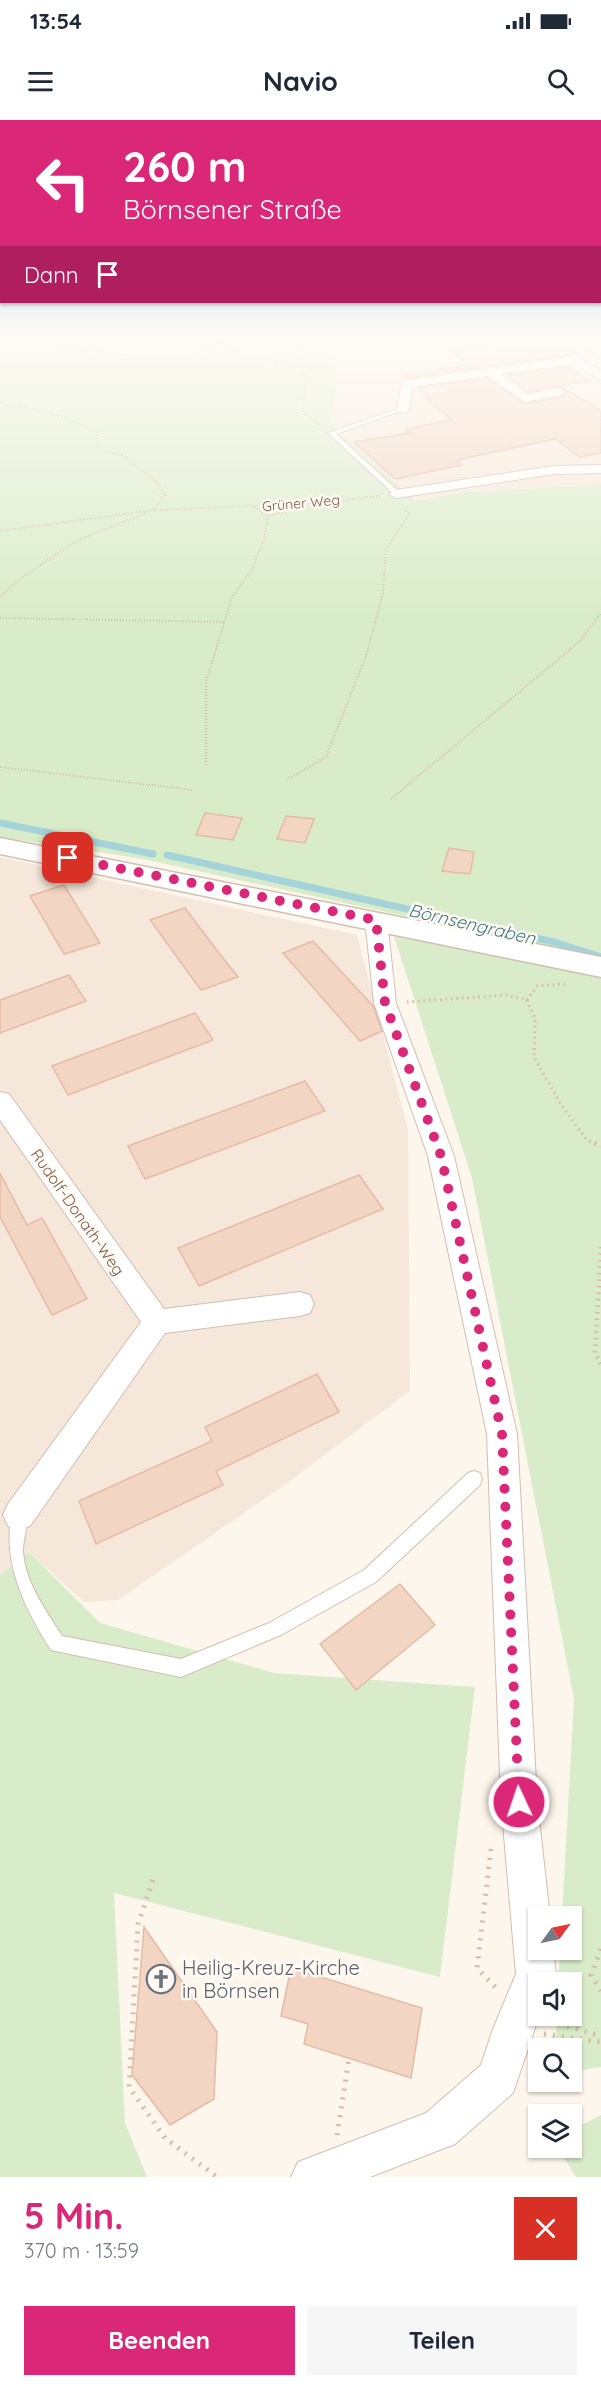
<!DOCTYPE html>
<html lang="de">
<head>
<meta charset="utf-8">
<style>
	body { margin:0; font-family:Quicksand,sans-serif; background:#f6f6f7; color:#1f2937; height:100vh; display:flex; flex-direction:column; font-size:22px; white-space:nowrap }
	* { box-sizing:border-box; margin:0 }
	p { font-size:20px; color:#747a83 }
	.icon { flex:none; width:33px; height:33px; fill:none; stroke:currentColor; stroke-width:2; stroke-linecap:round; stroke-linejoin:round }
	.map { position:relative; height:2057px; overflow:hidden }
	.drawer { display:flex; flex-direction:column; background:#fff; flex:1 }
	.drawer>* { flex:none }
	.guide { position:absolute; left:0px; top:0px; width:602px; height:183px; box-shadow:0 2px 4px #0004; background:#db2777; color:#fff; overflow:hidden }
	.needle { width:39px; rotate:57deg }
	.controls { position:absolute; left:528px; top:1786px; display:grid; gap:12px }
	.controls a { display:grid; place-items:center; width:54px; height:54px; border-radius:0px; background:#fff; box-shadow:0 2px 4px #0004; font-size:30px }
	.pin { position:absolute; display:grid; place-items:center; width:51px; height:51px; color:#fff; margin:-26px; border-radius:12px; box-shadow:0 3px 9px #0006 }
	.me { position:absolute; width:66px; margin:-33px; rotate:357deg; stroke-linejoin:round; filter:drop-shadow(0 0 4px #0008) }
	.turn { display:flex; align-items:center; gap:21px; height:126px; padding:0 24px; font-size:27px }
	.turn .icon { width:78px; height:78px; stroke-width:2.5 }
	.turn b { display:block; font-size:42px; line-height:51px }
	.then { display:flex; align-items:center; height:57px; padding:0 24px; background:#0003; gap:12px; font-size:22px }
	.round { display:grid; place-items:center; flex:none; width:63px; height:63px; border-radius:0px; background:#f6f6f7 }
	.head { display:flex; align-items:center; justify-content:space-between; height:102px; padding:0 24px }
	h1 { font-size:36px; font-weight:800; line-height:45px; color:#db2777 }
	.button { display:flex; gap:12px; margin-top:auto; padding:12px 24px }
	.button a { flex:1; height:69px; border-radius:0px; background:#db2777; color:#fff; font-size:24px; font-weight:800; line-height:69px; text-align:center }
	.button a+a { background:#f6f6f7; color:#1f2937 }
	.status { display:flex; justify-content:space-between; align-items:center; height:42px; padding:0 30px; background:#fff; direction:ltr }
	.status svg { height:16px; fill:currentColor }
	header { display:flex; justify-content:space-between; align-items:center; height:78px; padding:0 24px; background:#fff; font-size:27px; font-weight:800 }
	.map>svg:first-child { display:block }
	.residential { fill:#f5e8da }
	.green { fill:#d8ecc9 }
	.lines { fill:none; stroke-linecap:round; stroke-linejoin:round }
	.stream { stroke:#a5d3da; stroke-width:7 }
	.building { fill:#f3d5c3; stroke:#e6bba3; stroke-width:1.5 }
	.service-casing { stroke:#d1beb0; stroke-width:2 }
	.minor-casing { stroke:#d1beb0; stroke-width:2 }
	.tertiary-casing { stroke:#d1beb0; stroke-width:3 }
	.path-far3 { stroke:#d9b8a5; stroke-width:2; stroke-dasharray:1 2; stroke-linecap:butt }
	.path-far2 { stroke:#d9b8a5; stroke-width:3; stroke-dasharray:1.5 4; stroke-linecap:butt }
	.path-far1 { stroke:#d9b8a5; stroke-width:4.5; stroke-dasharray:1.5 5; stroke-linecap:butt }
	.path { stroke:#d9b8a5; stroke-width:5; stroke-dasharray:2 7; stroke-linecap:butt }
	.service { fill:#fff; fill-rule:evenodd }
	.minor { fill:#fff; fill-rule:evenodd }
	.tertiary { fill:#fff; fill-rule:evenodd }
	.route { stroke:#db2777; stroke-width:10; stroke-dasharray:0 18 }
	.labels { text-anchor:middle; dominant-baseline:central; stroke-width:5; stroke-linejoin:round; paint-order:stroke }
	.far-street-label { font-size:14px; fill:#7a5c4d; stroke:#fffaf3 }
	.street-label { font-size:16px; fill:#7a5c4d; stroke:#fffaf3 }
	.water-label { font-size:18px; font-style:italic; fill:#437c86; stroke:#fffaf3 }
	.near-worship-label { font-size:20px; fill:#5b616d; stroke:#fffaf3; text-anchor:start }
</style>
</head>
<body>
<div class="status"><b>13:54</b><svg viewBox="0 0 49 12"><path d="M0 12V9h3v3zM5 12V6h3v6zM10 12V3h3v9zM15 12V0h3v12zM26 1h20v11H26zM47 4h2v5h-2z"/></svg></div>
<header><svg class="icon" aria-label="menu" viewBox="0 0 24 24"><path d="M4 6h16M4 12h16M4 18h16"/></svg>Navio<svg class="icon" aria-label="search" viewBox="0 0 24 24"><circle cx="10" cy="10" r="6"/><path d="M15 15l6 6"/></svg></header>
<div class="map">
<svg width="601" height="2057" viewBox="0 0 601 2057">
	<rect width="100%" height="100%" fill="#fdf6ec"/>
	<g class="residential">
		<polygon points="327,214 435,214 445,222 497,214 601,214 601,365 466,372 415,381 331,313 336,265"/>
		<polygon points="0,737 357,815 408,1010 410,1271 283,1366 118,1480 84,1482 29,1432 0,1455"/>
	</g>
	<g class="green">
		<polygon points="0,214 327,214 336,265 331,304 415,381 466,372 601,365 601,856 597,838 143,739 0,717"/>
		<polygon points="394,816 601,857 601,1947 572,1952 572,1929 555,1929 557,1896 572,1896 572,1863 558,1863 560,1830 572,1830 572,1797 562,1797 574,1579 472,1058"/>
		<polygon points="29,1432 100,1503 274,1553 475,1567 440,1857 114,1773 125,2003 147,2057 0,2057 0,1455"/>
		<polygon points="601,1995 601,2057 576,2057 558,2028 572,2028 572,2010"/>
	</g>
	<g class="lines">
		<g class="stream">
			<polyline points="0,703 153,734"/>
			<polyline points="167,735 554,822 601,837"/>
		</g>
	</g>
	<g class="building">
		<polygon points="549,214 562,214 594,234 581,236 576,234 406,258 402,255 469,245 450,231"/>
		<polygon points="568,247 589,261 560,266 601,291 601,333 579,337 556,319 456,340 462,345 395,359 354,322 410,313 405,309 452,300 426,279 430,278 418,268 486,258 525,284 562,277 566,272 558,266 528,272 507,255"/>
		<polygon points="205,693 242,698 233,720 196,715"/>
		<polygon points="286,696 314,699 305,723 277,719"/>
		<polygon points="449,728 474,732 470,754 442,751"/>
		<polygon points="64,765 100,823 64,834 30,776"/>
		<polygon points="185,788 219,833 238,857 201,870 150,800"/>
		<polygon points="313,821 373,886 382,911 360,921 283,833"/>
		<polygon points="69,855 86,881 0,913 0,880"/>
		<polygon points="195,893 213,920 68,975 52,946"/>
		<polygon points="305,961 325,991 145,1059 128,1026"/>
		<polygon points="0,1053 27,1105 42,1098 87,1179 52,1195 0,1097"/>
		<polygon points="359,1055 383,1089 199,1166 178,1128"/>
		<polygon points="317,1254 339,1292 216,1351 223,1365 96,1424 79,1381 212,1321 205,1307"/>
		<polygon points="400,1464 435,1505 356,1570 320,1524"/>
		<polygon points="144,1807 217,1912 214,1979 170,2005 132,1955"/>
		<polygon points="291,1848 422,1888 411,1958 304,1924 308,1904 281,1896"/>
	</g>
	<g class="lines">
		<g class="service-casing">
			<g id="service">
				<polygon points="595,218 601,218 601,222 595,220"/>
				<polygon points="401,288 406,289 336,314 399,372 399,376 396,376 328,313"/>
				<path d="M474 1351 480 1353 482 1359 480 1365 376 1462 281 1515 181 1557 51 1530C25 1489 0 1440 13 1389L19 1387 25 1389C30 1401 23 1418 23 1431 25 1463 46 1490 62 1516L181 1539 269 1503 364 1450 468 1353Z"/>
			</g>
		</g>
		<g class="minor-casing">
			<g id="minor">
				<polygon points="576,236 601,251 601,260 574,244 501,254 527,274 558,268 564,272 562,275 525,282 487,256 412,267 409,289 403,293 397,289 402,261"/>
				<polygon points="601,345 601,353 554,354 396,378 389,374 396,370 554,346"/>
				<polygon points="376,793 384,795 387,800 396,883 454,1036 517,1314 537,1681 550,1797 538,1797 538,1830 553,1830 556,1854 552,1863 538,1863 539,1896 513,1973 455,2024 370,2057 291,2057 298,2042 426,1993 481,1945 493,1909 516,1854 501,1681 487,1314 428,1036 374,883 365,800 368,795"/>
				<polygon points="0,972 9,974 164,1189 300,1172 310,1175 314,1184 310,1193 300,1196 165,1213 30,1406 19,1410 8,1406 3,1395 8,1384 141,1202 0,1000"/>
			</g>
		</g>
		<g class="tertiary-casing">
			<polygon id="tertiary" points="0,718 601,837 601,857 0,734"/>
		</g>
		<g class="path-far3">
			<path d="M4 214C52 223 165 252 209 229 214 227 219 222 224 219L223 214"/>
			<polyline points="307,214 297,231 306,260 303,292 320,305"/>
			<polyline points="221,223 240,235 285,243 304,258"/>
			<polyline points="0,283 50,292 97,311 99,331 122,335 156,362 165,375 153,390"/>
			<polyline points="254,387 268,396"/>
			<polyline points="0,411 154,390 315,383 380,376"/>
			<polyline points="0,477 20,459 76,421 146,393"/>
			<polyline points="0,498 225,502"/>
			<polyline points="206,645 206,562 232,477 252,450 264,420 268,396 306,386"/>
			<polyline points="0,647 193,670"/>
			<polyline points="286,660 326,637 366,536 383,473 386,429 409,395 404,387"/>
			<polyline points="391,679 579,522 601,493"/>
		</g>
		<g class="path-far2">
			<polyline points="527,880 537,866 567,864"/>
			<polyline points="407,882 506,875 527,880 535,899 534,937 560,983 587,1020 598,1025"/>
		</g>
		<g class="path-far1">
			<polyline points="595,1023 601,1026"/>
			<polyline points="601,1127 595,1233 601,1245"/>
		</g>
		<g class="path">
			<polyline points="491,1729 477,1848 498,1870"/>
			<polyline points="153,1760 138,1804 129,1967 165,2018 217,2057"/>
			<polyline points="601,1829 591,1855 601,1871"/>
			<polyline points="550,1901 601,1916"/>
			<polyline points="544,1914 601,1922"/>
			<polyline points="337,2015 349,1938"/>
		</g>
		<use href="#service" class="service"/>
		<use href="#minor" class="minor"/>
		<use href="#tertiary" class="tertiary"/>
	</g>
	<linearGradient id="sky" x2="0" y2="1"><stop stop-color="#97c7e8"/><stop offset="0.43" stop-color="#fefbf6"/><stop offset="1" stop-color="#fefbf6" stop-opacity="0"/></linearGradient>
	<rect width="601" height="502" fill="url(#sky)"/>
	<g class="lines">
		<polyline class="route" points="68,738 376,800 385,883 441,1036 502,1314 519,1682"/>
	</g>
	<defs>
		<g id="church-ring" transform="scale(1.5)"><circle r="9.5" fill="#fffaf3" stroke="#6b7280" stroke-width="1.5"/><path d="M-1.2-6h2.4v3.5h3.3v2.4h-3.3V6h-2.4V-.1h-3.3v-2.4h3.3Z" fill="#6b7280"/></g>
	</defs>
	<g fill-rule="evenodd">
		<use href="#church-ring" x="161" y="1859"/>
	</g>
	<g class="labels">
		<g class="far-street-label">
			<text transform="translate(301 383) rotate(-5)">Grüner Weg</text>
		</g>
		<g class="street-label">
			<text transform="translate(78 1092) rotate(55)">Rudolf-Donath-Weg</text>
		</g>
		<g class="water-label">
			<text transform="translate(472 804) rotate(13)">Börnsengraben</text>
		</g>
		<g class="near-worship-label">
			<text x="182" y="1847">Heilig-Kreuz-Kirche<tspan x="182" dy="23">in Börnsen</tspan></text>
		</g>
	</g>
</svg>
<div class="controls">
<a><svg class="needle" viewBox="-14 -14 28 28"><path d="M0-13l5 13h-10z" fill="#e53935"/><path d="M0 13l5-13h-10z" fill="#747a83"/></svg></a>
<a><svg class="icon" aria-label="sound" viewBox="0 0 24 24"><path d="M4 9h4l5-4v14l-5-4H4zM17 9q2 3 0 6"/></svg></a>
<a><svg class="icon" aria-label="search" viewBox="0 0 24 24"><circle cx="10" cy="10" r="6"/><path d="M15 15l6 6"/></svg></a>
<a><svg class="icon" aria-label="layers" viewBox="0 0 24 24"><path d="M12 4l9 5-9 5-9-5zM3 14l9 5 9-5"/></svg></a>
</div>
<div class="pin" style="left:68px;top:738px;background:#d93025"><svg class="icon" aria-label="arrive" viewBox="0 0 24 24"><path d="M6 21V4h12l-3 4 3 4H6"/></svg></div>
<svg class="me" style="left:519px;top:1682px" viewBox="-20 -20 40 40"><circle r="17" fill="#db2777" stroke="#fff" stroke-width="3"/><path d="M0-11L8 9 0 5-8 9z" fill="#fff"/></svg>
<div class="guide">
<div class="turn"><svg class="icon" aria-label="left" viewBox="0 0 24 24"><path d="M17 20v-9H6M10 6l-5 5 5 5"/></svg><div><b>260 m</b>Börnsener Straße</div></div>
<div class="then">Dann<svg class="icon" aria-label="arrive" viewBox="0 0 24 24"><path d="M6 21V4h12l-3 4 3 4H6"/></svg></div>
</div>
</div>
<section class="drawer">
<div class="head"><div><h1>5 Min.</h1><p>370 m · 13:59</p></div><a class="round" style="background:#d93025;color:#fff"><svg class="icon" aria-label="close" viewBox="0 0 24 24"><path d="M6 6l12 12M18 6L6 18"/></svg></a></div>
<div class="button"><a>Beenden</a><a>Teilen</a></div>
</section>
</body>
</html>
